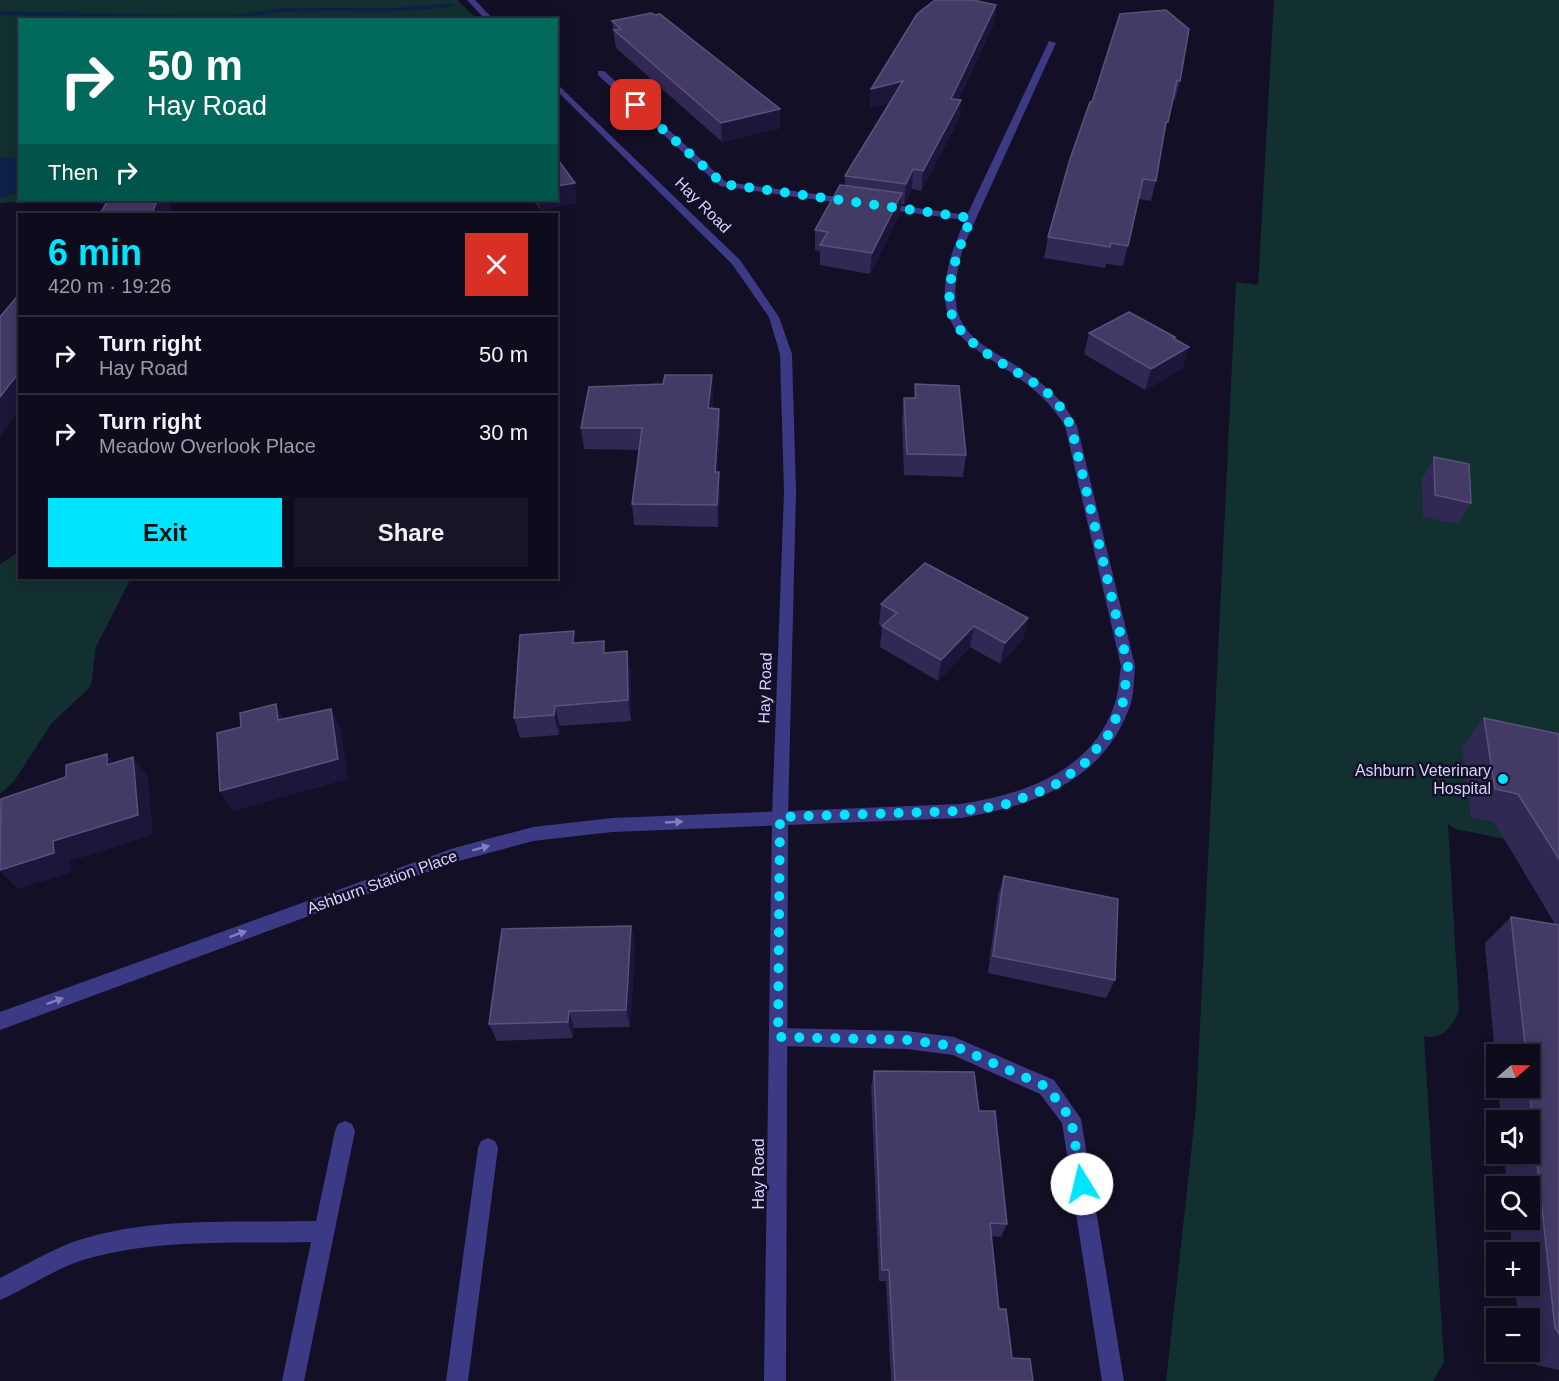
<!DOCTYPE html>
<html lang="en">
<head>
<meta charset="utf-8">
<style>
	body { margin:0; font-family:Helvetica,sans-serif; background:#171425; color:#f1f3f6; height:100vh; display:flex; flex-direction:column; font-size:22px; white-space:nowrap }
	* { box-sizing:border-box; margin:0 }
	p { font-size:20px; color:#9b9ba3 }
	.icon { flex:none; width:33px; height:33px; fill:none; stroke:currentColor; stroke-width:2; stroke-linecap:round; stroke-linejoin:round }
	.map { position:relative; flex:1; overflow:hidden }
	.details { position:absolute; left:18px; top:213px; width:540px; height:366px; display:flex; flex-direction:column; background:#0e0b1c; border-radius:0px; box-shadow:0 3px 15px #0003,0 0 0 2px #2e2b3b }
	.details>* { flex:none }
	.hud { position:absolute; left:18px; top:18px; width:540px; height:183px; border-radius:0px; box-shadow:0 3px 15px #0003,0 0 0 2px #2e2b3b; background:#00695c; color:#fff; overflow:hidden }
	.needle { width:39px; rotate:70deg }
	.fabs { position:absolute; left:1486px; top:1044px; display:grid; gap:12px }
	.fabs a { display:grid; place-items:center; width:54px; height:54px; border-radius:0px; background:#0e0b1c; box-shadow:0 3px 15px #0003,0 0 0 2px #2e2b3b; font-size:30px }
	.pin { position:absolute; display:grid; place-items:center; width:51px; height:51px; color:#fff; margin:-26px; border-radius:12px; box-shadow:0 3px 9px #0006 }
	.me { position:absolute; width:66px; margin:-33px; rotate:351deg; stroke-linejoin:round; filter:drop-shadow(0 0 4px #0008) }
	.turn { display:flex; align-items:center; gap:21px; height:126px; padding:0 30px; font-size:27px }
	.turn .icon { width:78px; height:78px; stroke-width:2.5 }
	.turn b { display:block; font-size:42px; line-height:51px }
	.then { display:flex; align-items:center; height:57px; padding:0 30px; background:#0003; gap:12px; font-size:22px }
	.round { display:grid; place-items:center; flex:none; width:63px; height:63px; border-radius:0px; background:#171425 }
	.summary { display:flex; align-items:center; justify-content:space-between; height:102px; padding:0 30px }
	h1 { font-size:36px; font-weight:600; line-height:45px; color:#00e5ff }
	.cta { display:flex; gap:12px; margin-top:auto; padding:12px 30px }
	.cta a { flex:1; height:69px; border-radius:0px; background:#00e5ff; color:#111; font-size:24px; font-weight:600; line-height:69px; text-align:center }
	.cta a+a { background:#171425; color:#f1f3f6 }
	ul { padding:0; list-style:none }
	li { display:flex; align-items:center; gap:18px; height:78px; padding:0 30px; border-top:2px solid #2e2b3b }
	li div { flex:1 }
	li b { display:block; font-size:22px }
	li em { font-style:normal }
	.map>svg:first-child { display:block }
	.green { fill:#12302f }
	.water { fill:#0c2248 }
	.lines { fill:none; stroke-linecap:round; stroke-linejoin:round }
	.stream { fill:#0c2248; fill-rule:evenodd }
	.minor { fill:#3d3a85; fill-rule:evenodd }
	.tertiary { fill:#3d3a85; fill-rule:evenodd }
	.wall { fill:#312854 }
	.shaded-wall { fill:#1d163a }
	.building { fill:#433a66; stroke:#5a527e; stroke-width:1.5 }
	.oneway { fill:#837fbc }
	.route { stroke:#00e5ff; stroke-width:10; stroke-dasharray:0 18 }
	.poi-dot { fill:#00e5ff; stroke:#130f26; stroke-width:2 }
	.labels { text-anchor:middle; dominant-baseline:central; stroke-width:5; stroke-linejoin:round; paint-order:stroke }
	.street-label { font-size:16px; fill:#d9d4ff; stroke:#130f26 }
	.poi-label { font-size:16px; fill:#d9d4ff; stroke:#130f26; text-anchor:end }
</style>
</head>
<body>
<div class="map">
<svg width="1559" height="1381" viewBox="0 0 1559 1381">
	<rect width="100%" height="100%" fill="#130f26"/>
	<g class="green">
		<polygon points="0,0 457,0 477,19 20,20 20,200 45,200 0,203"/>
		<path d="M1274 0H1559V850L1455 829 1448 824 1459 1010C1453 1026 1442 1041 1424 1036L1444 1362 1433 1381H1166L1196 1108 1236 282 1258 285Z"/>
		<polygon points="19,552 20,578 131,578 96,647 91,686 51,724 15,780 0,794 0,564"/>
	</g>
	<polygon class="water" points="0,158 19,158 20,189 15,193 0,199"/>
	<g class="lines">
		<path class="stream" d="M453 3 455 6C399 15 343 9 287 12 264 13 241 19 217 20L0 15V11L208 16 237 15 286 8H397Z"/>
		<g class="minor">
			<path d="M1049 41 1056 43 964 245C932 351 995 338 1052 393 1063 402 1070 414 1077 426L1135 666C1134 678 1134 691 1131 703 1106 780 1034 806 961 818L612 832 533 841 455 862 0 1030V1012L454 848 533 827 612 818 961 804C1025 794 1093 771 1115 703 1119 691 1119 678 1121 666L1065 426C1011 337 899 367 965 220L882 209 877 206 882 203 967 215Z"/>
			<polygon points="598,71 604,71 726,182 852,199 857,202 852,205 720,186 598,75"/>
			<polygon points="778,1028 907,1031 954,1037 1054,1080 1081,1119 1124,1381 1102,1381 1062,1123 1040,1094 953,1055 907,1049 778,1046 771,1043 769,1037 771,1031"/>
			<path d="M345 1121 352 1124 355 1131 304 1381H282L311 1242C236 1244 156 1238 83 1260 54 1269 28 1288 0 1300V1278C26 1265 52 1249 79 1240 154 1216 238 1223 316 1221L335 1131 338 1124Z"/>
			<polygon points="488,1138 495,1141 498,1148 468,1381 446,1381 478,1148 481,1141"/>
		</g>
		<g class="tertiary">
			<polygon points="467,0 475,0 494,20 486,20"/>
			<polygon points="556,83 740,260 779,317 792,354 796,492 788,817 786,1381 764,1381 772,817 784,492 780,354 769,317 732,264 556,90"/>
		</g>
	</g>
	<g class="wall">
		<polygon points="996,5 994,23 958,100 961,100 959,119 921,191 912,189 904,204 901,204 900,213 870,274 820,265 820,251 815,250 815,230 845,186 845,176 890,103 870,108 871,89"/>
		<polygon points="1120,14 1180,81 1175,100 1173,99 1162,141 1156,181 1151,201 1139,199 1123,266 1106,264 1105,268 1044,258 1048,237 1092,102"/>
		<polygon points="612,21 780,128 722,142 616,48"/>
		<polygon points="534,200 556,200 577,203 540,210"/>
		<polygon points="1089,333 1175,337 1174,338 1183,368 1145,390 1084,354"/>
		<polygon points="915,384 966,455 963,477 904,475 902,419 904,398 914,398"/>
		<polygon points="713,396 712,409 719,409 720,430 717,472 720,493 718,527 634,525 632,504 639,450 584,449 581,428"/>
		<polygon points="1434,457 1471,503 1458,524 1423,517 1422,479"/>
		<polygon points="881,604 1028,618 1023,639 1000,664 970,647 938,681 880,647 882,626 879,625"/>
		<polygon points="576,643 606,653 627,651 631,672 631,721 560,726 559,735 520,738 514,718"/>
		<polygon points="1484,718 1559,734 1559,1370 1536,1365 1527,1352 1530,1352 1530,1318 1518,1318 1515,1286 1530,1286 1530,1252 1512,1252 1510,1220 1530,1220 1530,1186 1507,1186 1504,1154 1530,1154 1530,1120 1501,1120 1498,1088 1530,1088 1530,1054 1497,1054 1497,1078 1485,943 1511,917 1555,924 1494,822 1471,817 1462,747"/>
		<polygon points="1004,876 1115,980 1106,998 988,973 998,895"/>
		<polygon points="631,926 635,944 630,1027 574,1028 573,1038 497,1041 489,1024"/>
		<polygon points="874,1071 979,1111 1007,1224 1001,1237 991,1236 999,1309 1012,1358 1033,1381 891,1381 886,1281 879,1281 871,1087"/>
	</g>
	<g class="shaded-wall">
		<polygon points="996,5 994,23 949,118 951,99"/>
		<polygon points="903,81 902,100 870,108 871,89"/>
		<polygon points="961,100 959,119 921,191 923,171"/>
		<polygon points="780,109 780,128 722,142 721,123"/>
		<polygon points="913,169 912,189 904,204 906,184"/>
		<polygon points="575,183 577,203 540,210 538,200 556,200 556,186"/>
		<polygon points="902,193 900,213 870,274 872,253"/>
		<polygon points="157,200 169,200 171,206 168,214 152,214"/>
		<polygon points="1189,347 1183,368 1145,390 1151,369"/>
		<polygon points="20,371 20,409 0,437 0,397"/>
		<polygon points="712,375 713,396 709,430 708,408"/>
		<polygon points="719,409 720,430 716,493 715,472"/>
		<polygon points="719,472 720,493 718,527 717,505"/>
		<polygon points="1028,618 1023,639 1000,664 1005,643"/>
		<polygon points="974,626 970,647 938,681 941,660"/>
		<polygon points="627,651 631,672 631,721 628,700"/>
		<polygon points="276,704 287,725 278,720"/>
		<polygon points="555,706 560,726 559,735 554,715"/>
		<polygon points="331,709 341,729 348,779 233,811 220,791"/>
		<polygon points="107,754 122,774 107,765"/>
		<polygon points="133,757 148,777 153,835 70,861 72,872 18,889 0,871 53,841"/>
		<polygon points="631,926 635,944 630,1027 626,1010"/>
		<polygon points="569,1011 574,1028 573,1038 568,1022"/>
	</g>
	<g class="building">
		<polygon points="935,0 973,0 996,5 951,99 961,100 923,171 913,169 906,184 845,176 903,81 871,89 917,14"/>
		<polygon points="1166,10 1189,29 1180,81 1177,80 1168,122 1166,122 1156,181 1143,179 1128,246 1111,243 1110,247 1048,237 1070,159 1090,102 1092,102 1120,14"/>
		<polygon points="651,13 655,15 660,14 780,109 721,123 614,30 621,29 612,21"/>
		<polygon points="556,157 575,183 556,186"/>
		<polygon points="840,185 902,193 872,253 820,245 828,232 815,230"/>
		<polygon points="108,200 157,200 152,214 100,214"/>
		<polygon points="20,293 20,371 0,397 0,317"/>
		<polygon points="1129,312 1175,337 1173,338 1189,347 1151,369 1089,333"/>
		<polygon points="665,375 712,375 708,408 719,409 715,472 719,472 717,505 632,504 642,428 581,428 589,387 663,384"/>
		<polygon points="915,384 959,386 966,455 907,454 904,398 916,398"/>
		<polygon points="1434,457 1469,464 1471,503 1435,495"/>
		<polygon points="925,563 1028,618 1005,643 974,626 941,660 882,626 897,613 881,604"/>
		<polygon points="574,631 573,643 604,641 604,653 627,651 628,700 555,706 554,715 514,718 520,635"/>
		<polygon points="276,704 278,720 331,709 338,759 220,791 217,733 241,727 240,713"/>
		<polygon points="1484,718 1559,734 1559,859 1518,794 1495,789"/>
		<polygon points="107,754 107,765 133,757 138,815 53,841 54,853 0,870 1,799 66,777 66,765"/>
		<polygon points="1004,876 1118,899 1115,980 993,956"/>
		<polygon points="1511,917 1559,925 1559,1334 1555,1328 1529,1088 1530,1054 1526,1054"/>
		<polygon points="631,926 626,1010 569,1011 568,1022 489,1024 502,929"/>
		<polygon points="874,1071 974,1072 979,1111 995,1111 1007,1224 990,1223 999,1309 1006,1309 1012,1358 1030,1359 1033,1381 895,1381 889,1270 882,1270"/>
	</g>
	<defs><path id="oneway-solid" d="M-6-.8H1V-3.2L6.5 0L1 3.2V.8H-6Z" transform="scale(1.5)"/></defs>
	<g class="oneway">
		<use href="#oneway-solid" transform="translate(674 822) rotate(-3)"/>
		<use href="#oneway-solid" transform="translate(481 848) rotate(-15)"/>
		<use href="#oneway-solid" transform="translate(238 934) rotate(-20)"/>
		<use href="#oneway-solid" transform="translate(55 1001) rotate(-20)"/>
	</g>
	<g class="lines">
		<path class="route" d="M636 105 723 184 971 218C961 244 946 278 950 307 955 345 1016 368 1044 390 1057 400 1064 412 1071 426L1128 666 1123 702 1109 734 1084 764 1052 787 1001 806 961 811 780 817 778 1037 907 1040 954 1046 1047 1087 1071 1119 1082 1184"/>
	</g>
	<circle class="poi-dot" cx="1503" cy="779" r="6"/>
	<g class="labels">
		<g class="street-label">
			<text transform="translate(703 205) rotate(45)">Hay Road</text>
			<text transform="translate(765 688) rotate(-88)">Hay Road</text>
			<text transform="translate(382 882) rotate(-20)">Ashburn Station Place</text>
			<text transform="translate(758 1174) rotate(-90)">Hay Road</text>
		</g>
		<g class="poi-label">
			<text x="1491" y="770">Ashburn Veterinary<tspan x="1491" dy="18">Hospital</tspan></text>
		</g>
	</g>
</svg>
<div class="fabs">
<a><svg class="needle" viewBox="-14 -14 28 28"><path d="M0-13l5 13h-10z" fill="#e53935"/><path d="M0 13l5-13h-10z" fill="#9b9ba3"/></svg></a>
<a><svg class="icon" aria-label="sound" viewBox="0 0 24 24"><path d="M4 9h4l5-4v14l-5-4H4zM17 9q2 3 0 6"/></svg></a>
<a><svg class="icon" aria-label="search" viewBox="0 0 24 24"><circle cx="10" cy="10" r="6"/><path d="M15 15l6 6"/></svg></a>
<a>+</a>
<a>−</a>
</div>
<div class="pin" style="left:636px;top:105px;background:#d93025"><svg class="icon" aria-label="arrive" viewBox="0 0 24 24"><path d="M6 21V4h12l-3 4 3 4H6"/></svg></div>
<svg class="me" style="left:1082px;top:1184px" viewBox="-20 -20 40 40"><circle r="19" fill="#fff"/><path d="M0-13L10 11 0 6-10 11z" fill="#00e5ff"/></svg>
<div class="hud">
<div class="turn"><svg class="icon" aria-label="right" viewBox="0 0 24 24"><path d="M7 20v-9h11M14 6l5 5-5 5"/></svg><div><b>50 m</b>Hay Road</div></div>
<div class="then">Then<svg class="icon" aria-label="right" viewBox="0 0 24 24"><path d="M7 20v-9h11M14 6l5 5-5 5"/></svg></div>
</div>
<section class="details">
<div class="summary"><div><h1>6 min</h1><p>420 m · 19:26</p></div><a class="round" style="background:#d93025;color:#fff"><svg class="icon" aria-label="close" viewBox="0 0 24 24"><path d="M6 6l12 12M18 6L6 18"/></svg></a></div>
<ul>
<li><svg class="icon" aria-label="right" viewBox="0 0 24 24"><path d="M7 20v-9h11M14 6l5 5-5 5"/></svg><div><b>Turn right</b><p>Hay Road</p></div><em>50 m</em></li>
<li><svg class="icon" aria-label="right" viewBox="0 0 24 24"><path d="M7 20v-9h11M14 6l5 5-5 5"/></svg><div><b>Turn right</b><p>Meadow Overlook Place</p></div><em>30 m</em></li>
</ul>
<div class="cta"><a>Exit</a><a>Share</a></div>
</section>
</div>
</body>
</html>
